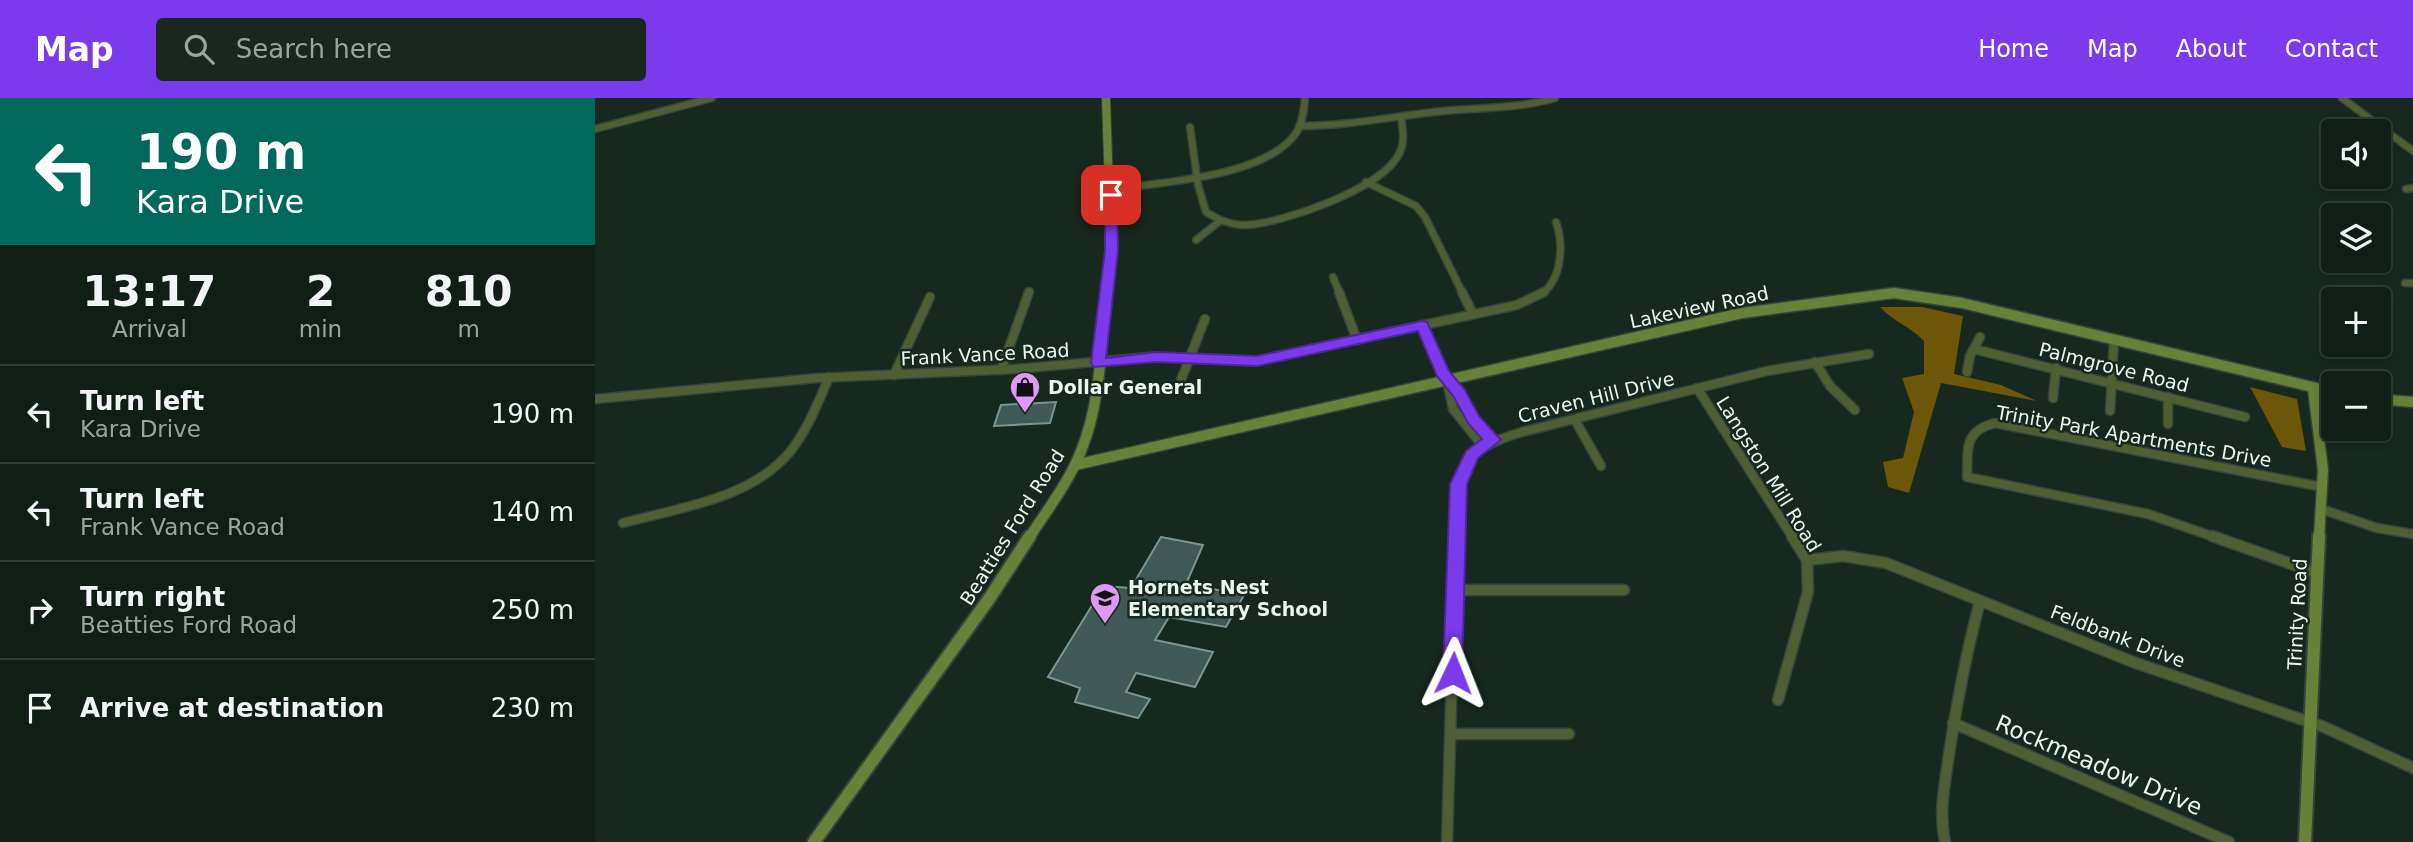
<!DOCTYPE html>
<html lang="en">
<head>
<meta charset="utf-8">
<style>
	body { margin:0; font-family:"DejaVu Sans",sans-serif; background:#1a271f; color:#f1f3f6; height:100vh; display:flex; flex-direction:column; font-size:26px; white-space:nowrap }
	* { box-sizing:border-box; margin:0 }
	p { font-size:23px; color:#9ca2a1 }
	.icon { flex:none; width:38px; height:38px; fill:none; stroke:currentColor; stroke-width:2; stroke-linecap:round; stroke-linejoin:round }
	.map { position:relative; flex:1; overflow:hidden }
	.side { display:flex; flex-direction:column; background:#111e16; width:595px }
	.side>* { flex:none }
	.hud { background:#00695c; color:#fff; overflow:hidden }
	.controls { position:absolute; left:1726px; top:21px; display:grid; gap:14px }
	.controls a { display:grid; place-items:center; width:70px; height:70px; border-radius:7px; background:#111e16; box-shadow:0 4px 10px #0003,0 0 0 2px #303c35; font-size:35px }
	.pin { position:absolute; display:grid; place-items:center; width:60px; height:60px; color:#fff; margin:-30px; border-radius:14px; box-shadow:0 4px 10px #0006 }
	.me { position:absolute; width:77px; margin:-38px; rotate:2deg; stroke-linejoin:round; filter:drop-shadow(0 0 5px #0008) }
	.turn { display:flex; align-items:center; gap:24px; height:147px; padding:0 21px; font-size:32px }
	.turn .icon { width:91px; height:91px; stroke-width:2.5 }
	.turn b { display:block; font-size:49px; line-height:60px }
	.eta { display:flex; justify-content:space-evenly; align-items:center; height:119px; text-align:center }
	.eta b { font-size:42px; font-weight:800; line-height:49px }
	ul { padding:0; list-style:none }
	li { display:flex; align-items:center; gap:21px; height:98px; padding:0 21px; border-top:2px solid #303c35 }
	li div { flex:1 }
	li b { display:block; font-size:26px }
	li em { font-style:normal }
	header { display:flex; align-items:center; gap:42px; box-sizing:border-box; height:98px; padding:0 35px; background:#7c3aed; color:#fff }
	header strong { font-size:33px }
	nav { display:flex; gap:38px; margin-inline-start:auto; font-size:24px }
	.search { width:490px; height:63px; background:#1a271f; display:flex; align-items:center; gap:18px; box-sizing:border-box; padding:0 24px; border-radius:7px; color:#9ca2a1; font-size:26px }
	main { display:flex; flex:1; min-height:0 }
	.map>svg:first-child { display:block }
	.forest { fill:#6b5707 }
	.building { fill:#405856; stroke:#7b9592; stroke-width:2 }
	.lines { fill:none; stroke-linecap:round; stroke-linejoin:round }
	.street-far2-casing { stroke:#35453b; stroke-width:9 }
	.street-far1-casing { stroke:#35453b; stroke-width:11 }
	.street-casing { stroke:#35453b; stroke-width:13 }
	.secondary-far2-casing { stroke:#35453b; stroke-width:10 }
	.secondary-far1-casing { stroke:#35453b; stroke-width:13 }
	.secondary-casing { stroke:#35453b; stroke-width:16 }
	.street-far2 { stroke:#505f33; stroke-width:6 }
	.street-far1 { stroke:#505f33; stroke-width:8 }
	.street { stroke:#505f33; stroke-width:10 }
	.secondary-far2 { stroke:#688138; stroke-width:8 }
	.secondary-far1 { stroke:#688138; stroke-width:10 }
	.secondary { stroke:#688138; stroke-width:12 }
	.route { fill:#7c3aed; stroke:#51269a; stroke-width:2 }
	.labels { text-anchor:middle; dominant-baseline:central; stroke-width:5; stroke-linejoin:round; paint-order:stroke }
	.street-label { font-size:19px; fill:#ebf6ef; stroke:#17281e }
	.poi-label { font-size:19px; font-weight:bold; fill:#ebf6ef; stroke:#17281e; text-anchor:start }
	.near-street-label { font-size:23px; fill:#ebf6ef; stroke:#17281e }
</style>
</head>
<body>
<header>
<strong>Map</strong>
<div class="search"><svg class="icon" aria-label="search" viewBox="0 0 24 24"><circle cx="10" cy="10" r="6"/><path d="M15 15l6 6"/></svg>Search here</div>
<nav><a>Home</a><a>Map</a><a>About</a><a>Contact</a></nav>
</header>
<main>
<section class="side">
<div class="hud">
<div class="turn"><svg class="icon" aria-label="left" viewBox="0 0 24 24"><path d="M17 20v-9H6M10 6l-5 5 5 5"/></svg><div><b>190 m</b>Kara Drive</div></div>
</div>
<div class="eta">
<div><b>13:17</b><p>Arrival</p></div>
<div><b>2</b><p>min</p></div>
<div><b>810</b><p>m</p></div>
</div>
<ul>
<li><svg class="icon" aria-label="left" viewBox="0 0 24 24"><path d="M17 20v-9H6M10 6l-5 5 5 5"/></svg><div><b>Turn left</b><p>Kara Drive</p></div><em>190 m</em></li>
<li><svg class="icon" aria-label="left" viewBox="0 0 24 24"><path d="M17 20v-9H6M10 6l-5 5 5 5"/></svg><div><b>Turn left</b><p>Frank Vance Road</p></div><em>140 m</em></li>
<li><svg class="icon" aria-label="right" viewBox="0 0 24 24"><path d="M7 20v-9h11M14 6l5 5-5 5"/></svg><div><b>Turn right</b><p>Beatties Ford Road</p></div><em>250 m</em></li>
<li><svg class="icon" aria-label="arrive" viewBox="0 0 24 24"><path d="M6 21V4h12l-3 4 3 4H6"/></svg><div><b>Arrive at destination</b></div><em>230 m</em></li>
</ul>
</section>
<div class="map">
<svg width="1818" height="744" viewBox="0 0 1818 744">
	<rect width="100%" height="100%" fill="#17281e"/>
	<g class="forest">
		<path d="M1285 209H1327L1368 218 1359 276 1406 287 1442 303 1346 285 1314 395 1293 389 1288 364 1308 360 1319 314 1307 280 1329 276V243C1316 229 1299 224 1285 209Z"/>
		<polygon points="1655,289 1702,301 1711,353 1687,349"/>
	</g>
	<g class="building">
		<polygon points="461,304 455,325 399,328 406,307"/>
		<polygon points="566,439 608,447 591,486 649,497 631,529 574,519 560,542 618,554 600,589 541,575 531,594 555,601 543,620 480,604 485,590 453,579 509,488 536,490"/>
	</g>
	<g class="lines">
		<g class="street-far2-casing">
			<g id="street-far2">
				<polyline points="1747,0 1818,53"/>
				<path d="M704 28C753 28 800 18 848 13 886 9 923 11 960 0"/>
				<path d="M595 29 603 87 611 114C624 122 635 127 651 127 688 125 787 91 804 56 810 45 808 31 806 19"/>
				<polyline points="0,31 117,0"/>
				<polyline points="771,84 821,108 830,119 868,196"/>
				<path d="M516 91C564 85 676 79 703 32 708 22 709 11 710 0"/>
				<polyline points="1811,91 1818,90"/>
				<polyline points="601,142 625,123"/>
				<polyline points="738,179 745,196"/>
				<polyline points="1810,185 1818,185"/>
				<path d="M947 196C967 180 969 147 961 124"/>
			</g>
		</g>
		<g class="street-far1-casing">
			<g id="street-far1">
				<polyline points="744,194 762,242"/>
				<polyline points="867,194 878,216"/>
				<polyline points="827,227 847,275 865,296 878,321 898,342"/>
				<polyline points="1379,251 1650,319"/>
				<polyline points="1220,264 1235,288 1260,312"/>
				<polyline points="406,272 434,194"/>
				<polyline points="1372,274 1375,258 1385,239"/>
				<polyline points="299,277 335,199"/>
				<polyline points="586,282 610,221"/>
				<polyline points="852,283 858,311 887,347"/>
				<polyline points="1102,290 1198,440"/>
				<polyline points="1573,299 1573,326"/>
				<polyline points="1458,300 1461,270"/>
				<polyline points="0,301 222,280 420,271 554,259 661,263 922,207 949,194"/>
				<polyline points="1515,313 1519,242"/>
				<polyline points="980,322 1006,368"/>
				<polyline points="1726,411 1782,430 1818,436"/>
				<path d="M28 425C83 410 155 401 194 355 212 333 223 305 234 279"/>
				<path d="M861 440C863 377 858 354 927 334L1172 273 1274 256"/>
				<path d="M1622 440 1553 416 1372 379C1373 352 1368 333 1400 325L1727 389"/>
			</g>
		</g>
		<g class="street-casing">
			<g id="street">
				<polyline points="1617,438 1722,475"/>
				<polyline points="1212,462 1248,458 1291,465 1538,564 1729,629 1818,670"/>
				<polyline points="860,492 1029,492"/>
				<polyline points="1183,602 1213,494 1212,462 1197,438"/>
				<polyline points="1358,625 1634,744"/>
				<polyline points="856,636 974,636"/>
				<polyline points="852,744 861,438"/>
				<path d="M1350 744C1344 716 1349 691 1353 663 1361 609 1371 556 1385 503"/>
			</g>
		</g>
		<g class="secondary-far2-casing">
			<g id="secondary-far2">
				<polyline points="511,0 516,152 511,196"/>
				<polyline points="1290,196 1307,196"/>
			</g>
		</g>
		<g class="secondary-far1-casing">
			<g id="secondary-far1">
				<polyline points="1718,291 1728,372 1724,440"/>
				<polyline points="1783,301 1818,304"/>
				<polyline points="480,367 1147,215 1299,195 1367,205 1738,294"/>
				<path d="M434 440C452 412 474 384 486 353 506 305 506 246 511 194"/>
			</g>
		</g>
		<g class="secondary-casing">
			<g id="secondary">
				<polyline points="219,744 394,501 435,438"/>
				<polyline points="1710,744 1724,438"/>
			</g>
		</g>
		<use href="#street-far2" class="street-far2"/>
		<use href="#street-far1" class="street-far1"/>
		<use href="#street" class="street"/>
		<use href="#secondary-far2" class="secondary-far2"/>
		<use href="#secondary-far1" class="secondary-far1"/>
		<use href="#secondary" class="secondary"/>
	</g>
	<polygon class="route" points="516,93 522,97 523,152 511,260 562,254 662,258 827,223 832,224 854,273 870,292 884,318 906,342 883,360 872,386 867,575 864,580 858,583 851,580 848,575 855,386 871,353 887,341 873,325 859,299 842,278 823,233 662,268 562,264 499,269 496,265 510,152 510,97"/>
	<defs>
		<g id="shop-pin" transform="scale(1.575)"><path d="M0 17L-7.5 6A9.5 9.5 0 1 1 7.5 6Z" fill="#dd99f3" stroke="#17281e"/><path d="M-5-2.5h2.3a2.7 3.5 0 0 1 5.4 0H5L5.5 6h-11ZM-1.5-2.5h3a1.5 2.3 0 0 0-3 0Z" fill="#111"/></g>
		<g id="school-pin" transform="scale(1.575)"><path d="M0 17L-7.5 6A9.5 9.5 0 1 1 7.5 6Z" fill="#dd99f3" stroke="#17281e"/><path d="M0-5L7-2L0 1L-7-2ZM-4 1L0 2.5L4 1V4Q0 6-4 4Z" fill="#111"/></g>
	</defs>
	<g fill-rule="evenodd">
		<use href="#shop-pin" x="430" y="289"/>
		<use href="#school-pin" x="510" y="500"/>
	</g>
	<g class="labels">
		<g class="street-label">
			<text transform="translate(1104 209) rotate(-12)">Lakeview Road</text>
			<text transform="translate(390 256) rotate(-3)">Frank Vance Road</text>
			<text transform="translate(1519 269) rotate(14)">Palmgrove Road</text>
			<text transform="translate(1001 299) rotate(-14)">Craven Hill Drive</text>
			<text transform="translate(1539 338) rotate(10)">Trinity Park Apartments Drive</text>
			<text transform="translate(1174 376) rotate(58)">Langston Mill Road</text>
			<text transform="translate(417 429) rotate(-58)">Beatties Ford Road</text>
			<text transform="translate(1702 516) rotate(-87)">Trinity Road</text>
			<text transform="translate(1523 538) rotate(21)">Feldbank Drive</text>
		</g>
		<g class="poi-label">
			<text x="453" y="289">Dollar General</text>
			<text x="533" y="489">Hornets Nest<tspan x="533" dy="22">Elementary School</tspan></text>
		</g>
		<g class="near-street-label">
			<text transform="translate(1504 667) rotate(23)">Rockmeadow Drive</text>
		</g>
	</g>
</svg>
<div class="controls">
<a><svg class="icon" aria-label="sound" viewBox="0 0 24 24"><path d="M4 9h4l5-4v14l-5-4H4zM17 9q2 3 0 6"/></svg></a>
<a><svg class="icon" aria-label="layers" viewBox="0 0 24 24"><path d="M12 4l9 5-9 5-9-5zM3 14l9 5 9-5"/></svg></a>
<a>+</a>
<a>−</a>
</div>
<div class="pin" style="left:516px;top:97px;background:#d93025"><svg class="icon" aria-label="arrive" viewBox="0 0 24 24"><path d="M6 21V4h12l-3 4 3 4H6"/></svg></div>
<svg class="me" style="left:858px;top:575px" viewBox="-20 -20 40 40"><path d="M0-17L14 15 0 8-14 15z" fill="#7c3aed" stroke="#fff" stroke-width="4"/></svg>
</div>
</main>
</body>
</html>
